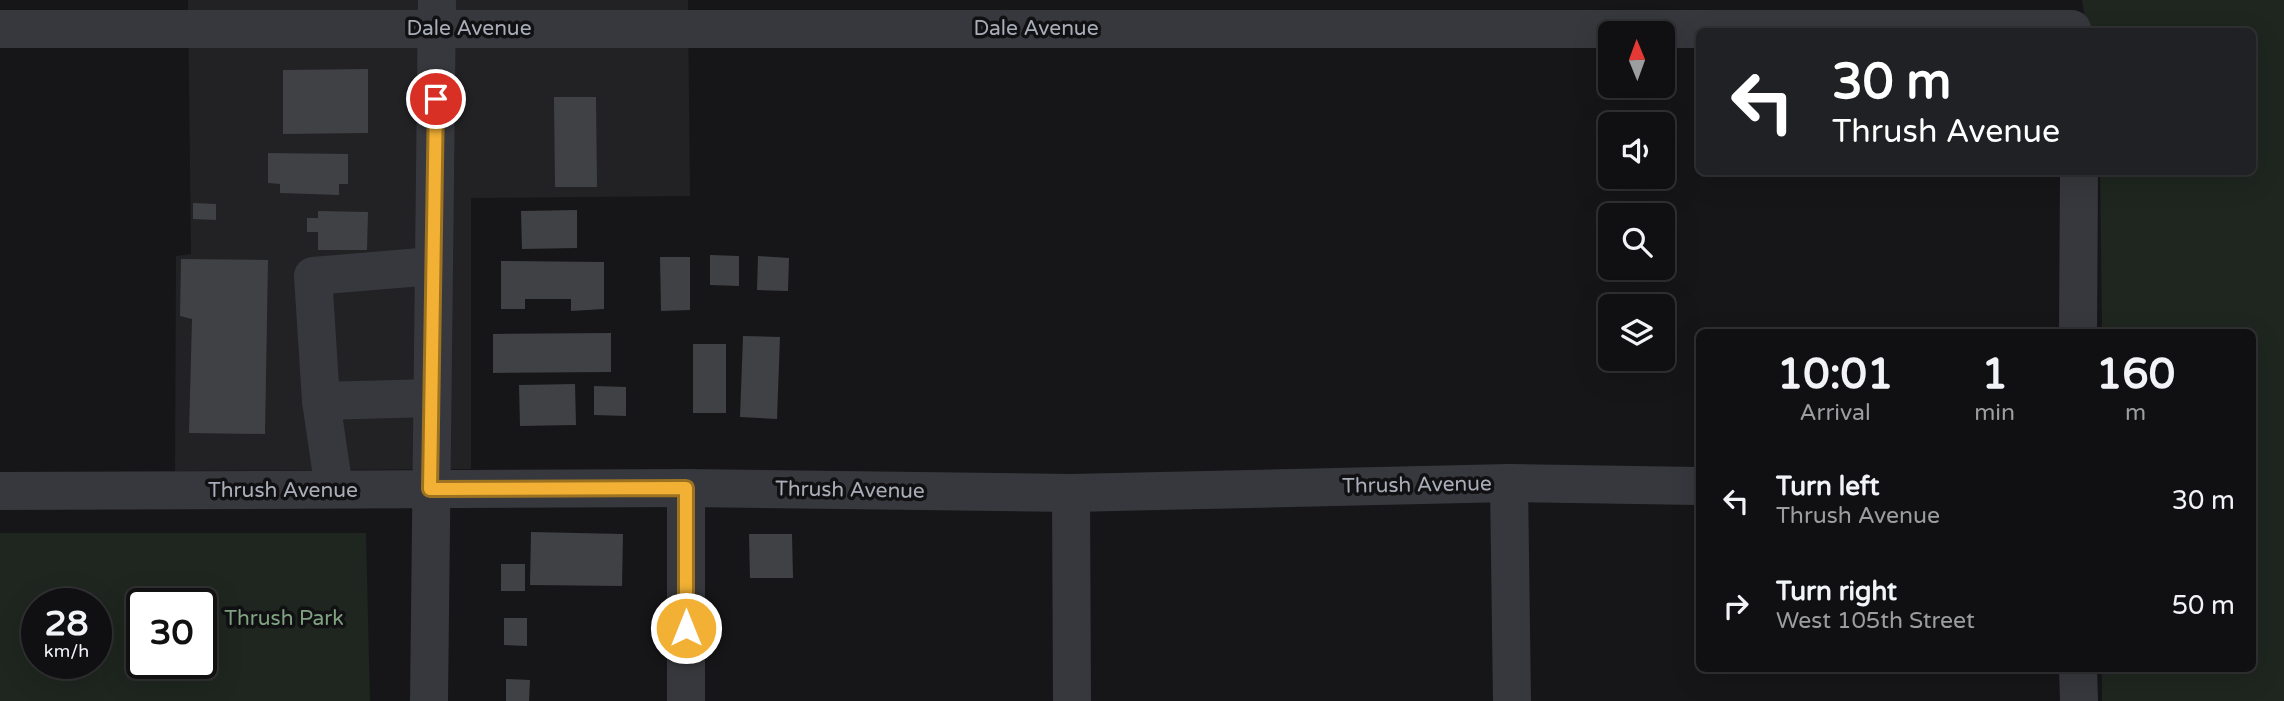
<!DOCTYPE html>
<html lang="en">
<head>
<meta charset="utf-8">
<style>
	body { margin:0; font-family:"Varela Round",sans-serif; background:#19191b; color:#f1f3f6; height:100vh; display:flex; flex-direction:column; font-size:26px; white-space:nowrap }
	* { box-sizing:border-box; margin:0 }
	p { font-size:23px; color:#9c9d9f }
	.icon { flex:none; width:38px; height:38px; fill:none; stroke:currentColor; stroke-width:2; stroke-linecap:round; stroke-linejoin:round }
	.map { position:relative; flex:1; overflow:hidden }
	.drawer { position:absolute; left:1696px; top:329px; width:560px; height:343px; display:flex; flex-direction:column; background:#101012; border-radius:10px; box-shadow:0 7px 28px #0002,0 0 0 2px #303032 }
	.drawer>* { flex:none }
	.hud { position:absolute; left:1696px; top:28px; width:560px; height:147px; border-radius:10px; box-shadow:0 7px 28px #0002,0 0 0 2px #303032; background:#202124; color:#fff; overflow:hidden }
	.needle { width:46px; rotate:359deg }
	.tools { position:absolute; left:1598px; top:21px; display:grid; gap:14px }
	.tools a { display:grid; place-items:center; width:77px; height:77px; border-radius:10px; background:#101012; box-shadow:0 7px 28px #0002,0 0 0 2px #303032; font-size:35px }
	.speed { position:absolute; left:21px; top:588px; display:flex; gap:14px; font-size:35px; font-weight:700; text-align:center }
	.speed>* { display:grid; place-content:center; width:91px; height:91px; border-radius:50%; background:#101012; box-shadow:0 7px 28px #0002,0 0 0 2px #303032; line-height:1 }
	.speed small { font-size:18px; font-weight:400 }
	.speed .limit { border:4px solid #111; border-radius:10px; background:#fff; color:#111 }
	.pin { position:absolute; display:grid; place-items:center; width:60px; height:60px; color:#fff; margin:-30px; border:4px solid #fff; border-radius:50%; box-shadow:0 2px 7px #0007 }
	.me { position:absolute; width:77px; margin:-38px; rotate:0deg; stroke-linejoin:round; filter:drop-shadow(0 0 5px #0008) }
	.turn { display:flex; align-items:center; gap:24px; height:147px; padding:0 21px; font-size:32px }
	.turn .icon { width:91px; height:91px; stroke-width:2.5 }
	.turn b { display:block; font-size:49px; line-height:60px }
	.eta { display:flex; justify-content:space-evenly; align-items:center; height:119px; text-align:center }
	.eta b { font-size:42px; font-weight:800; line-height:49px }
	ul { padding:0; list-style:none }
	li { display:flex; align-items:center; gap:21px; height:105px; padding:0 21px }
	li div { flex:1 }
	li b { display:block; font-size:26px }
	li em { font-style:normal }
	.map>svg:first-child { display:block }
	.built { fill:#222225 }
	.green { fill:#1e261f; fill-rule:evenodd }
	.building { fill:#404145 }
	.lines { fill:none; stroke-linecap:round; stroke-linejoin:round }
	.minor { stroke:#37383d; stroke-width:38 }
	.route-casing { stroke:#9d7322; stroke-width:18 }
	.route { stroke:#f2b134; stroke-width:12 }
	.labels { text-anchor:middle; dominant-baseline:central; stroke-width:7; stroke-linejoin:round; paint-order:stroke }
	.street-label { font-size:21px; fill:#a8adb8; stroke:#111113 }
	.park-label { font-size:21px; fill:#7fa381; stroke:#111113 }
</style>
</head>
<body>
<div class="map">
<svg width="2284" height="701" viewBox="0 0 2284 701">
	<rect width="100%" height="100%" fill="#161618"/>
	<polygon class="built" points="188,0 688,0 690,196 471,198 471,469 175,471 176,256 191,254"/>
	<g class="green">
		<polygon points="2082,0 2284,0 2284,701 2102,701 2102,669 2252,668 2252,332 2102,332 2100,172 2252,172 2252,32 2087,31"/>
		<path d="M0 533H366L370 701H0ZM37 604H96V663H37ZM142 604H201V663H142Z"/>
	</g>
	<g class="building">
		<polygon points="368,69 368,133 283,134 283,70"/>
		<polygon points="554,97 596,97 597,187 555,187"/>
		<polygon points="268,153 348,154 348,184 339,184 339,195 280,193 280,184 268,183"/>
		<polygon points="193,203 216,204 216,220 193,219"/>
		<polygon points="577,210 577,248 522,249 521,211"/>
		<polygon points="318,211 368,212 367,250 318,250 318,232 307,232 307,218 318,218"/>
		<polygon points="710,255 739,256 739,286 710,285"/>
		<polygon points="758,256 789,258 788,291 757,290"/>
		<polygon points="660,257 690,257 690,310 661,311"/>
		<polygon points="181,259 268,260 265,434 189,433 192,319 180,316"/>
		<polygon points="501,261 604,262 604,309 571,311 571,299 525,299 525,309 501,309"/>
		<polygon points="611,333 611,372 493,373 493,334"/>
		<polygon points="743,336 780,337 777,419 740,417"/>
		<rect x="693" y="344" width="33" height="69"/>
		<polygon points="575,384 576,425 520,426 519,385"/>
		<polygon points="594,386 626,387 626,416 594,415"/>
		<polygon points="531,532 623,534 622,586 530,585"/>
		<polygon points="749,534 792,534 793,578 750,578"/>
		<rect x="501" y="564" width="24" height="27"/>
		<polygon points="504,618 527,618 527,646 504,645"/>
		<polygon points="506,679 530,680 529,701 506,701"/>
	</g>
	<g class="lines">
		<g class="minor">
			<polyline points="0,29 2072,29"/>
			<polyline points="2078,332 2079,172"/>
			<polyline points="432,398 321,401 313,276 433,266"/>
			<polyline points="321,401 334,489"/>
			<polyline points="1509,483 1512,701"/>
			<polyline points="686,488 686,701"/>
			<polyline points="0,491 686,488 1071,493 1509,483 1699,486"/>
			<polyline points="1071,493 1072,701"/>
			<polyline points="2078,668 2079,701"/>
			<polyline points="429,701 437,0"/>
		</g>
	</g>
	<g class="lines">
		<g class="route-casing">
			<polyline id="route" points="436,99 430,489 686,488 686,628"/>
		</g>
		<use href="#route" class="route"/>
	</g>
	<g class="labels">
		<g class="street-label">
			<text x="469" y="28">Dale Avenue</text>
			<text x="1036" y="28">Dale Avenue</text>
			<text transform="translate(1417 485) rotate(-1)">Thrush Avenue</text>
			<text x="283" y="490">Thrush Avenue</text>
			<text transform="translate(850 490) rotate(1)">Thrush Avenue</text>
		</g>
		<g class="park-label">
			<text x="284" y="618">Thrush Park</text>
		</g>
	</g>
</svg>
<div class="tools">
<a><svg class="needle" viewBox="-14 -14 28 28"><path d="M0-13l5 13h-10z" fill="#e53935"/><path d="M0 13l5-13h-10z" fill="#9c9d9f"/></svg></a>
<a><svg class="icon" aria-label="sound" viewBox="0 0 24 24"><path d="M4 9h4l5-4v14l-5-4H4zM17 9q2 3 0 6"/></svg></a>
<a><svg class="icon" aria-label="search" viewBox="0 0 24 24"><circle cx="10" cy="10" r="6"/><path d="M15 15l6 6"/></svg></a>
<a><svg class="icon" aria-label="layers" viewBox="0 0 24 24"><path d="M12 4l9 5-9 5-9-5zM3 14l9 5 9-5"/></svg></a>
</div>
<div class="speed"><div>28<small>km/h</small></div><div class="limit">30</div></div>
<div class="pin" style="left:436px;top:99px;background:#d93025"><svg class="icon" aria-label="arrive" viewBox="0 0 24 24"><path d="M6 21V4h12l-3 4 3 4H6"/></svg></div>
<svg class="me" style="left:686px;top:628px" viewBox="-20 -20 40 40"><circle r="17" fill="#f2b134" stroke="#fff" stroke-width="3"/><path d="M0-11L8 9 0 5-8 9z" fill="#fff"/></svg>
<div class="hud">
<div class="turn"><svg class="icon" aria-label="left" viewBox="0 0 24 24"><path d="M17 20v-9H6M10 6l-5 5 5 5"/></svg><div><b>30 m</b>Thrush Avenue</div></div>
</div>
<section class="drawer">
<div class="eta">
<div><b>10:01</b><p>Arrival</p></div>
<div><b>1</b><p>min</p></div>
<div><b>160</b><p>m</p></div>
</div>
<ul>
<li><svg class="icon" aria-label="left" viewBox="0 0 24 24"><path d="M17 20v-9H6M10 6l-5 5 5 5"/></svg><div><b>Turn left</b><p>Thrush Avenue</p></div><em>30 m</em></li>
<li><svg class="icon" aria-label="right" viewBox="0 0 24 24"><path d="M7 20v-9h11M14 6l5 5-5 5"/></svg><div><b>Turn right</b><p>West 105th Street</p></div><em>50 m</em></li>
</ul>
</section>
</div>
</body>
</html>
